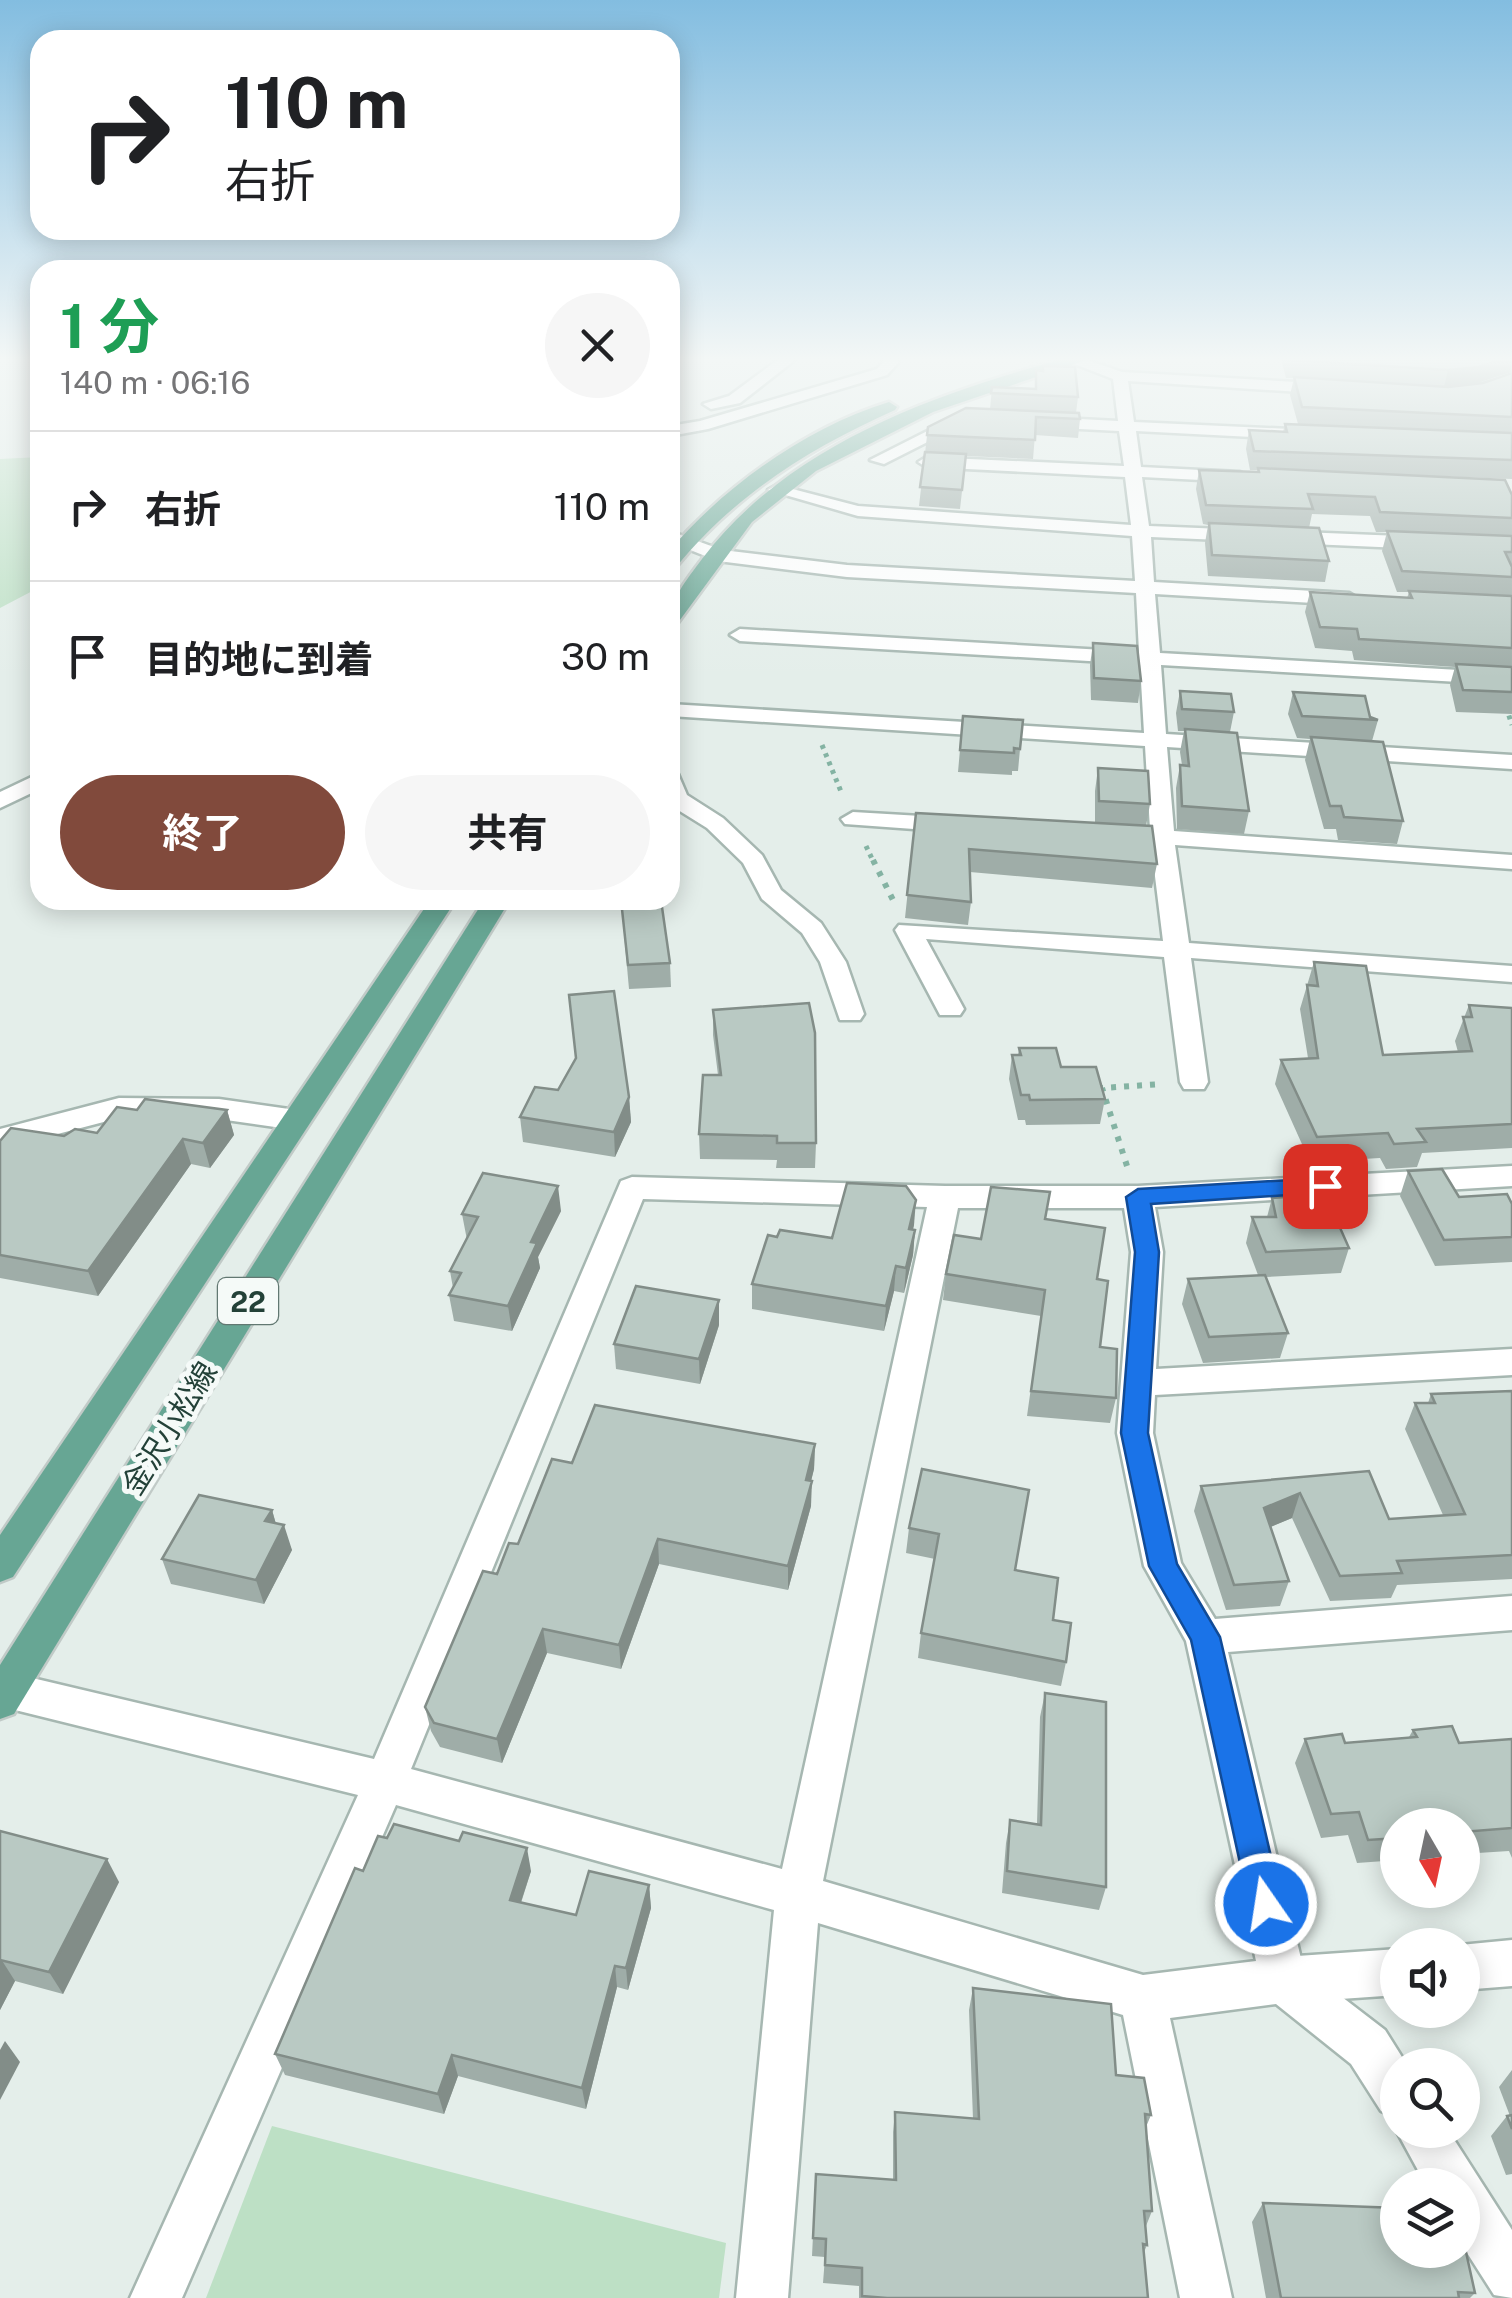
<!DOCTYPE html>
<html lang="ja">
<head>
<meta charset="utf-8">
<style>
	body { margin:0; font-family:"Public Sans","Noto Sans JP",sans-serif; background:#f6f6f6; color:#202124; height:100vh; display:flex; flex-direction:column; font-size:38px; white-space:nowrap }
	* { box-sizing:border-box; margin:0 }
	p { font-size:32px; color:#757577 }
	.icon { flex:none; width:55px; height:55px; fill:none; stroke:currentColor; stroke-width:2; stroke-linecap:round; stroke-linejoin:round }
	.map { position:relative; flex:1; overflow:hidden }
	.side { position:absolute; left:30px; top:260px; width:650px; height:650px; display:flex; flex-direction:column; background:#fff; border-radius:30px; box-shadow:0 5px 25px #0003 }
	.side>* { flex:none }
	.guide { position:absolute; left:30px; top:30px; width:650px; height:210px; border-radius:30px; box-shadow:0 5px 25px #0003; background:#fff; color:#202124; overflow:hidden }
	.needle { width:65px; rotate:171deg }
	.buttons { position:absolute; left:1380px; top:1808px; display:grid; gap:20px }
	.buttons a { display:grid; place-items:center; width:100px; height:100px; border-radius:50%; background:#fff; box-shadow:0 5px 25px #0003; font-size:50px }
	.pin { position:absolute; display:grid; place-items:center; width:85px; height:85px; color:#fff; margin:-42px; border-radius:20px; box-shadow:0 5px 15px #0006 }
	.me { position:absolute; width:110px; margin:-55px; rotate:347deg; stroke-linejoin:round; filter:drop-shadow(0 0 8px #0008) }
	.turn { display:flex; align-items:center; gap:35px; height:210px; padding:0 30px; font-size:45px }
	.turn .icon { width:130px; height:130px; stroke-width:2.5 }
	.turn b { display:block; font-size:70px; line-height:85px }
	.round { display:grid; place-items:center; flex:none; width:105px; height:105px; border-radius:52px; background:#f6f6f6 }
	.overview { display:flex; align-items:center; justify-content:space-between; height:170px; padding:0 30px }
	h1 { font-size:60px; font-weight:700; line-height:75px; color:#1e9e55 }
	.primary-button { display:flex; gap:20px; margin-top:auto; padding:20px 30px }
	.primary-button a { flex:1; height:115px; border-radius:60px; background:#814a3c; color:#fff; font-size:40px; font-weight:700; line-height:115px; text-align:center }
	.primary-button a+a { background:#f6f6f6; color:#202124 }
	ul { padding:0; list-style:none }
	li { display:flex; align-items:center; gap:30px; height:150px; padding:0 30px; border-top:2px solid #e0e0e0 }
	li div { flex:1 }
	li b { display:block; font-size:38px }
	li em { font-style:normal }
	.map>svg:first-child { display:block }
	.green { fill:#bde0c5 }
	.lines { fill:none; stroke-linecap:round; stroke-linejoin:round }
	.minor-casing { stroke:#a6b7b1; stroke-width:5 }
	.tertiary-casing { stroke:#a6b7b1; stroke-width:5 }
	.primary-casing { stroke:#c1cac7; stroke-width:5 }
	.path-far1 { stroke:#84b3a3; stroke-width:5; stroke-dasharray:4 5; stroke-linecap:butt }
	.path { stroke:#84b3a3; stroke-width:6; stroke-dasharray:5 8; stroke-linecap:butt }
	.minor { fill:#fff; fill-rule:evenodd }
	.tertiary { fill:#fff; fill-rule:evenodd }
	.primary { fill:#67a694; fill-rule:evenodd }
	.wall { fill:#9fada8; fill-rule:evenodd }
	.shaded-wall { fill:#828d88 }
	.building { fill:#b9c9c3; stroke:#828d88; stroke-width:2.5 }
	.route { fill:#1a73e8; stroke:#114b97; stroke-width:2.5 }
	.labels { text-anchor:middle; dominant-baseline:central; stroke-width:10; stroke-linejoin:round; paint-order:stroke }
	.shield { fill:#f5faf8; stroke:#627872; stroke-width:2.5 }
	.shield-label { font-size:28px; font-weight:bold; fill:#234138 }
	.street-label { font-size:30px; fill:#234138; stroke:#f5faf8 }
</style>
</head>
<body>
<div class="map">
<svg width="1512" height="2298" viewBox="0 0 1512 2298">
	<rect width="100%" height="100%" fill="#e4eeea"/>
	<g class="green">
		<polygon points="40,457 40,587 0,608 0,459"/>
		<polygon points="272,2126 726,2243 719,2298 206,2298"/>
	</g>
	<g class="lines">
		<g class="minor-casing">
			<g id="minor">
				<polygon points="783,356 800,356 740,403 711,409 703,404 729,396"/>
				<polygon points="883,356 897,356 898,363 887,375 708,429 670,436 670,426 700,421 877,369 883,362"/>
				<polygon points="1054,356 1076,356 1122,372 1331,384 1339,389 1331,394 1128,381 1134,422 1290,429 1298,434 1290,439 1136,431 1141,467 1240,472 1249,477 1240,482 1142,477 1149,526 1425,537 1434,543 1425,549 1151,537 1154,582 1349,593 1359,599 1349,605 1155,594 1160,653 1512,673 1512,685 1161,665 1166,734 1512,755 1512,769 1167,747 1174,831 1512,855 1512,869 1175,845 1189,943 1512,966 1512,982 1191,958 1208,1082 1204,1089 1184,1089 1180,1082 1164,957 926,939 964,1009 960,1015 940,1015 895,930 899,925 1163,941 1151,844 1138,841 1134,836 1138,831 1150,829 1145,746 670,716 670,704 1144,733 1140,664 740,641 730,635 740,629 1139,652 1136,593 847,577 718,561 670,542 670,531 722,550 847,565 1135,581 1132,536 858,516 768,490 777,485 858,506 1131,525 1125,477 926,467 918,462 926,457 1124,466 1119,431 1041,427 1033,422 1041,417 1118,421 1113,379"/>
				<polygon points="961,414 969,419 967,422 884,464 870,460"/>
				<polygon points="670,772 678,774 687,795 723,818 762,855 781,890 821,923 846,962 864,1014 860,1020 840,1020 820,962 802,933 762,899 743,863 707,828 670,805"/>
				<polygon points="40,773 40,789 0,808 0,792"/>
				<polygon points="853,812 955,818 967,825 955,832 845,824 841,819"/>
				<polygon points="119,1098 219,1099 296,1110 306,1113 311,1120 306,1127 296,1130 219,1119 119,1118 0,1149 0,1129"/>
				<path d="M1512 1166V1186L1155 1207 1163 1252 1156 1369 1512 1349V1375L1155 1395 1153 1433 1181 1563 1215 1619 1512 1596V1630L1228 1652 1303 1967 1385 2030 1407 2065H1398V2118L1381 2111 1351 2064 1276 2004 1170 2018 1232 2298H1180L1123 2015 818 1923 788 2298H736L774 1910 396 1805 182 2298H130L358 1795 7 1708 0 1706V1674L7 1672 374 1759 621 1181 632 1177 945 1186H1138ZM643 1199 927 1207 782 1869 411 1769ZM958 1208H1124L1131 1252 1117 1433 1144 1566 1186 1641 1256 1961 1143 1975 823 1881Z"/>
				<polygon points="1398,2125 1398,2130 1448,2130 1512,2230 1512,2298 1494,2295 1462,2245 1462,2185 1426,2185 1396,2130"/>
			</g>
		</g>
		<g class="tertiary-casing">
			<g id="tertiary">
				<polygon points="1512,1940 1512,1986 1462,1990 1460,1945"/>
				<polygon points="1398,1949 1398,1995 1283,2003 1267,1996 1260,1980 1267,1964 1283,1957"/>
			</g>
		</g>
		<g class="primary-casing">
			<g id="primary">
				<path d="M1073 356H1098L933 412 816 471 752 522 677 624 670 626C670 598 686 581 702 559 791 442 937 393 1073 356Z"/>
				<path d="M889 402 897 407 895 410C810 448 736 494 677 566L670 568V550C725 486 807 427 889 402Z"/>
				<polygon points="430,900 456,900 13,1577 0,1582 0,1535"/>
				<polygon points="484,900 510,900 14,1714 0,1719 0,1665"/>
			</g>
		</g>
		<g class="path-far1">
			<polyline points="1506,707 1512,725"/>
			<polyline points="822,745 842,794"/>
			<polyline points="866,846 874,863"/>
		</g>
		<g class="path">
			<polyline points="873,860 896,906"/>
			<polyline points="1127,1166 1102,1088 1162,1084"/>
		</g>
		<use href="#minor" class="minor"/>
		<use href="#tertiary" class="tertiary"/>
		<use href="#primary" class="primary"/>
	</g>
	<g class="wall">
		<path d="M1283 356H1512V479L1436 476 1512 495V714L1456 712 1450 685 1455 667 1354 660 1352 651 1315 648 1305 612 1310 592 1407 598 1409 592H1397L1382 551 1387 532H1376L1370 516 1312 514 1309 528 1329 561 1325 582 1208 576 1205 543 1208 525 1203 524 1196 489 1199 470 1257 472 1258 470H1250L1246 449 1249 430 1283 432 1285 424H1298L1290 395 1294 378H1286L1282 363ZM1511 372 1512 373 1477 383Z"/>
		<polygon points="1036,370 1078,397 1076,413 1080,419 1078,438 1035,435 1033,459 966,456 960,509 919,506 928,427 990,410 992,387 1035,389"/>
		<polygon points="1093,643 1141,681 1138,703 1091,700 1090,665"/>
		<polygon points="1180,691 1234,712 1230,732 1249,811 1244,834 1177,829 1176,788 1180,765 1182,765 1180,752 1184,731 1178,731 1176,713"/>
		<polygon points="1293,692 1378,720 1372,741 1403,821 1397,844 1338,840 1336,829 1324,829 1305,760 1310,739 1297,738 1288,714"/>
		<polygon points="963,716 1020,749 1018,771 1012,771 1012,775 958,772"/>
		<polygon points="1098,768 1150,804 1146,826 1157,864 1152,888 970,872 971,902 968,925 905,918 916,813 1095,823 1095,791"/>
		<polygon points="621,900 670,963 671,987 629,989"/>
		<polygon points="1314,962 1383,1055 1458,1052 1455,1041 1469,1005 1512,1008 1512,1148 1422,1153 1417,1167 1386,1169 1380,1158 1310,1162 1275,1084 1281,1060 1308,1058 1300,1009"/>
		<polygon points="713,1010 816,1143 815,1168 776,1168 777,1160 700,1159 699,1134 718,1075 713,1035"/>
		<polygon points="1019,1048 1061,1067 1105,1099 1100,1124 1026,1125 1025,1120 1018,1120 1009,1079 1012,1055 1018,1055"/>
		<polygon points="558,1090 629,1097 631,1122 615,1157 523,1142 520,1117"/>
		<polygon points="227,1110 234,1135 210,1168 191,1164 98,1296 0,1278 0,1141 97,1133"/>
		<polygon points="1408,1171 1459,1197 1512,1204 1512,1262 1435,1266 1400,1196"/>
		<polygon points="1272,1198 1349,1248 1341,1273 1266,1277 1288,1333 1280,1358 1203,1363 1182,1304 1188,1279 1258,1275 1246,1243 1252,1217 1267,1217"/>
		<polygon points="561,1211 538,1257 540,1268 512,1331 454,1321 449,1295 453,1288 450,1271 467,1240 462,1214"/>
		<polygon points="1046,1219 1097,1279 1100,1347 1116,1398 1110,1423 1027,1416 1041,1316 943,1300 946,1274 981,1239"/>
		<polygon points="914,1225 913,1229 915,1230 913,1255 904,1293 894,1291 884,1331 752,1309 752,1284 777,1237 832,1238"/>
		<polygon points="719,1325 700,1384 616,1369 614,1344"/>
		<polygon points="1512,1391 1512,1579 1397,1585 1391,1598 1330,1601 1292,1518 1270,1527 1289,1581 1280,1606 1226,1610 1194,1511 1201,1486 1369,1471 1389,1519 1443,1515 1405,1429 1415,1403 1428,1403 1431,1394"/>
		<polygon points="815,1444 814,1469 811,1481 811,1506 788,1590 659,1564 621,1669 547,1653 502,1763 440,1747 431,1731 425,1707 497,1574 572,1463"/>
		<polygon points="922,1469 1015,1570 1053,1620 1066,1662 1061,1686 918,1658 921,1633 935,1559 906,1553 909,1528"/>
		<polygon points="272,1510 276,1524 292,1550 264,1604 171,1584 162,1559"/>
		<polygon points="1045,1693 1106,1887 1099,1910 1002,1893 1006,1843 1010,1820 1037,1824 1040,1717"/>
		<polygon points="1413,1730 1459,1743 1512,1739 1512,1858 1509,1851 1462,1854 1462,1825 1398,1825 1398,1860 1357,1863 1348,1835 1321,1838 1295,1763 1305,1739 1345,1743 1409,1737"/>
		<polygon points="0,1831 119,1882 63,1994 15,1981 0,2010"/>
		<polygon points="363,1871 531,1871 521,1903 576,1915 649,1885 651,1908 628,1990 617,1987 586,2109 458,2076 444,2114 285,2075 275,2054"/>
		<polygon points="973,1988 1116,2075 1151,2115 1146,2127 1152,2211 1146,2226 1147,2245 1144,2252 1148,2298 859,2298 859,2286 823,2283 825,2257 812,2256 816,2174 893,2180 893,2132 895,2112 973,2119 969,2010"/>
		<polygon points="1512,2070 1512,2174 1506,2175 1491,2136 1507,2116 1510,2116 1499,2087"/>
		<polygon points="1263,2203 1475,2293 1470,2298 1266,2298 1252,2222"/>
	</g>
	<g class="shaded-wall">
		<polygon points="1512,356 1511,372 1474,384 1444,387 1448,370"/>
		<polygon points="629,1097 631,1122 615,1157 614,1132"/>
		<polygon points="227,1110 234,1135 210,1168 203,1143"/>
		<polygon points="183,1139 191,1164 98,1296 88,1271"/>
		<polygon points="558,1186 561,1211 538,1257 540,1268 512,1331 508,1306 531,1242"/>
		<polygon points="916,1200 914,1225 907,1254 909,1229"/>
		<polygon points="915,1230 913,1255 904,1293 906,1268"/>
		<polygon points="896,1266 894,1291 884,1331 886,1306"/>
		<polygon points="719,1300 719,1325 700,1384 699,1359"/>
		<polygon points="815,1444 814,1469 805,1505 806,1480"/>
		<polygon points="812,1481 811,1506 788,1590 788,1566"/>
		<polygon points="1300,1493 1292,1518 1256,1533 1264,1508"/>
		<polygon points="272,1510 279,1535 284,1525 292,1550 264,1604 256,1580 265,1521"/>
		<polygon points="658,1539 659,1564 621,1669 619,1645"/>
		<polygon points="543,1629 547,1653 502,1763 497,1739"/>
		<polygon points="527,1848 531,1871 514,1923 510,1900"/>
		<polygon points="107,1859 119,1882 63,1994 49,1972"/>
		<polygon points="649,1885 651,1908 628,1990 626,1968"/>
		<polygon points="1,1959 15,1981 0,2010 0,1960"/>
		<polygon points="615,1966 617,1987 586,2109 582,2088"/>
		<polygon points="5,2041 20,2062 0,2100 0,2050"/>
		<polygon points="452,2055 458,2076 444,2114 438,2094"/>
	</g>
	<g class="building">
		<polygon points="1288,356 1512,356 1479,367 1448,370 1289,360"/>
		<polygon points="1043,366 1075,367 1078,397 991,393 992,387 1036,389 1036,370 1043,371"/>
		<polygon points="1512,373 1512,417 1302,407 1294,377 1448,387 1483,383"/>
		<polygon points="966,408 1079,413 1080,419 1036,417 1035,440 927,435 928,427"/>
		<polygon points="1285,424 1512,433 1512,460 1254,451 1249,430 1287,432"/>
		<polygon points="925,452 966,454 962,490 920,487"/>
		<polygon points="1258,468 1505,480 1512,495 1512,518 1380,512 1375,497 1308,494 1313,509 1206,505 1199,470 1259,472"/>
		<polygon points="1209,523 1319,528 1329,561 1212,555"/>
		<polygon points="1387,531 1512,536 1512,552 1505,552 1512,567 1512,577 1402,571"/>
		<polygon points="1409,591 1512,596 1512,648 1359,639 1357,629 1320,627 1310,592 1412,598"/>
		<polygon points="1093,643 1137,646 1141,681 1094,678"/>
		<polygon points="1456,664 1512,667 1512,692 1463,690"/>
		<polygon points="1180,691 1231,694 1234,712 1182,709"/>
		<polygon points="1293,692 1365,696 1370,717 1378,720 1302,716"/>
		<polygon points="963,716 1023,720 1020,749 1014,748 1014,753 960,750"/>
		<polygon points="1185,729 1237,733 1249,811 1182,806 1180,765 1189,766"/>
		<polygon points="1311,737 1383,742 1403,821 1344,817 1341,806 1330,806"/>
		<polygon points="1098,768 1148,771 1150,804 1099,801"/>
		<polygon points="916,813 1152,826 1157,864 969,849 971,902 907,895"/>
		<polygon points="621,900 661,900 670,963 628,965"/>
		<polygon points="1314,962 1366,966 1383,1055 1472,1051 1463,1017 1472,1017 1469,1005 1512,1008 1512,1124 1417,1129 1426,1142 1394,1144 1388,1133 1317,1137 1281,1060 1318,1058 1307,985 1318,986"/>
		<polygon points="614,991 629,1097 614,1132 520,1117 535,1087 558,1090 576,1058 569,995"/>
		<polygon points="809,1003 815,1033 816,1143 777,1143 777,1136 699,1134 703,1075 721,1075 713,1010"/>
		<polygon points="1019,1048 1056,1048 1061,1067 1096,1067 1105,1099 1030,1100 1029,1095 1021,1095 1012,1055 1021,1055"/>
		<polygon points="145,1099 227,1110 203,1143 183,1139 88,1271 0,1255 0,1141 11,1128 64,1136 75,1129 97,1133 117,1107 137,1110"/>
		<polygon points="1442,1169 1459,1197 1507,1194 1512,1204 1512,1237 1444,1240 1408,1171"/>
		<polygon points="483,1173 558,1186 531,1242 537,1243 508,1306 449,1295 461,1273 450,1271 478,1217 462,1214"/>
		<polygon points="847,1183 906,1186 916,1200 909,1229 915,1230 906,1268 896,1266 886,1306 752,1284 768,1235 777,1237 780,1230 832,1238"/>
		<polygon points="991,1187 1050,1192 1045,1219 1105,1228 1097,1279 1108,1281 1100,1347 1117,1349 1116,1398 1031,1391 1045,1290 946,1274 954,1235 981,1239"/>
		<polygon points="1325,1194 1349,1248 1266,1252 1252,1217 1276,1217 1272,1198"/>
		<polygon points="1265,1275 1288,1333 1209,1337 1188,1279"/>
		<polygon points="636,1286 719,1300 699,1359 614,1344"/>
		<polygon points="1512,1391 1512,1555 1397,1561 1402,1573 1340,1576 1300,1493 1264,1508 1289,1581 1234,1585 1201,1486 1369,1471 1389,1519 1465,1514 1415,1403 1435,1403 1431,1394"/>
		<polygon points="595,1405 815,1444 806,1480 812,1481 788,1566 658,1539 619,1645 543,1629 497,1739 434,1723 425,1707 483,1571 497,1574 509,1543 518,1544 552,1459 572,1463"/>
		<polygon points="922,1469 1029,1490 1015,1570 1058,1578 1053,1620 1071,1623 1066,1662 921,1633 939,1534 909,1528"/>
		<polygon points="199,1495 272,1510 265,1521 284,1525 256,1580 162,1559"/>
		<polygon points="1045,1693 1106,1702 1106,1887 1007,1871 1010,1820 1041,1825"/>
		<polygon points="1452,1726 1459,1743 1512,1739 1512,1828 1462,1832 1462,1825 1398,1825 1398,1838 1368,1840 1359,1812 1331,1814 1305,1739 1342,1734 1345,1743 1417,1737 1413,1730"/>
		<polygon points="394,1824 459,1841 463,1832 527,1848 510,1900 576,1915 589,1871 649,1885 626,1968 615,1966 582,2088 452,2055 438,2094 275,2054 355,1868 363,1871 378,1836 387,1838"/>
		<polygon points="0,1831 107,1859 49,1972 0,1960"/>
		<polygon points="973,1988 1111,2004 1116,2075 1144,2078 1151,2115 1145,2114 1152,2211 1144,2211 1147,2245 1143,2244 1148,2298 887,2298 862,2296 862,2268 825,2265 826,2239 813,2238 816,2174 896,2180 895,2112 979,2119"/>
		<polygon points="1512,2115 1512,2129 1507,2116"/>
		<polygon points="1263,2203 1398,2208 1398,2250 1462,2250 1462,2234 1475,2293 1458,2292 1459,2298 1281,2298"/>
	</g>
	<linearGradient id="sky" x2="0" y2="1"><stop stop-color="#83bde0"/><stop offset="0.53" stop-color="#f3f7f6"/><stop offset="1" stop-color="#f3f7f6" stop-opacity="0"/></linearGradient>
	<rect width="1512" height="678" fill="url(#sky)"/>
	<polygon class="route" points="1325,1178 1333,1181 1336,1186 1333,1192 1151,1204 1159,1252 1148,1433 1177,1564 1220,1637 1282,1904 1277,1916 1266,1921 1254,1916 1249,1904 1191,1640 1149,1566 1121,1433 1135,1252 1126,1197 1138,1189"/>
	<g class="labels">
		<rect class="shield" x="218" y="1278" width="60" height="46" rx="8"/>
		<g class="shield-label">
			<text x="248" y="1301">22</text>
		</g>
		<g class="street-label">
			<text transform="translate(169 1428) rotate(-58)">金沢小松線</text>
		</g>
	</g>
</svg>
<div class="buttons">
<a><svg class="needle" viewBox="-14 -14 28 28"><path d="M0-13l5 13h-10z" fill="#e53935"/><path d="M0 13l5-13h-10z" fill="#757577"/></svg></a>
<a><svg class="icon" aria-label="sound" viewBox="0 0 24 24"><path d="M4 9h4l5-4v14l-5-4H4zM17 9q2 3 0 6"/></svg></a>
<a><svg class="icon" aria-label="search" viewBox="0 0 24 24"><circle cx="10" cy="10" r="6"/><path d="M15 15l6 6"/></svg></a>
<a><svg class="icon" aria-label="layers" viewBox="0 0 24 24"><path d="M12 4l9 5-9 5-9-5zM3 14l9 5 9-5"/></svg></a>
</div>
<div class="pin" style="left:1325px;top:1186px;background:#d93025"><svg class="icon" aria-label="arrive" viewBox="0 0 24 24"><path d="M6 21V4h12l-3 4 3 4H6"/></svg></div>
<svg class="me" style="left:1266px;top:1904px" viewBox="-20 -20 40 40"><circle r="17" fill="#1a73e8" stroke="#fff" stroke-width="3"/><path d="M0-11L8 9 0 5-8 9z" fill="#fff"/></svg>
<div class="guide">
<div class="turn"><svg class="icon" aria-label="right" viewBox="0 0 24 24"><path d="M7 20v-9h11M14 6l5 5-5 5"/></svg><div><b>110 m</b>右折</div></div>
</div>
<section class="side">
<div class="overview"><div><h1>1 分</h1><p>140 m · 06:16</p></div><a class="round"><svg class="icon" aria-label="close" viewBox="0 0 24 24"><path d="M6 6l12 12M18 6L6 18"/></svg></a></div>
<ul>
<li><svg class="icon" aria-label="right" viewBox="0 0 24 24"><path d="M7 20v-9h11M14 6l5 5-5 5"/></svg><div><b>右折</b></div><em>110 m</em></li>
<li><svg class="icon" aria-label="arrive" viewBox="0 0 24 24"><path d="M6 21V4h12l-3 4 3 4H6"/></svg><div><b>目的地に到着</b></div><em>30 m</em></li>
</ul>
<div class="primary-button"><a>終了</a><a>共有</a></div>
</section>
</div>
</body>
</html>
